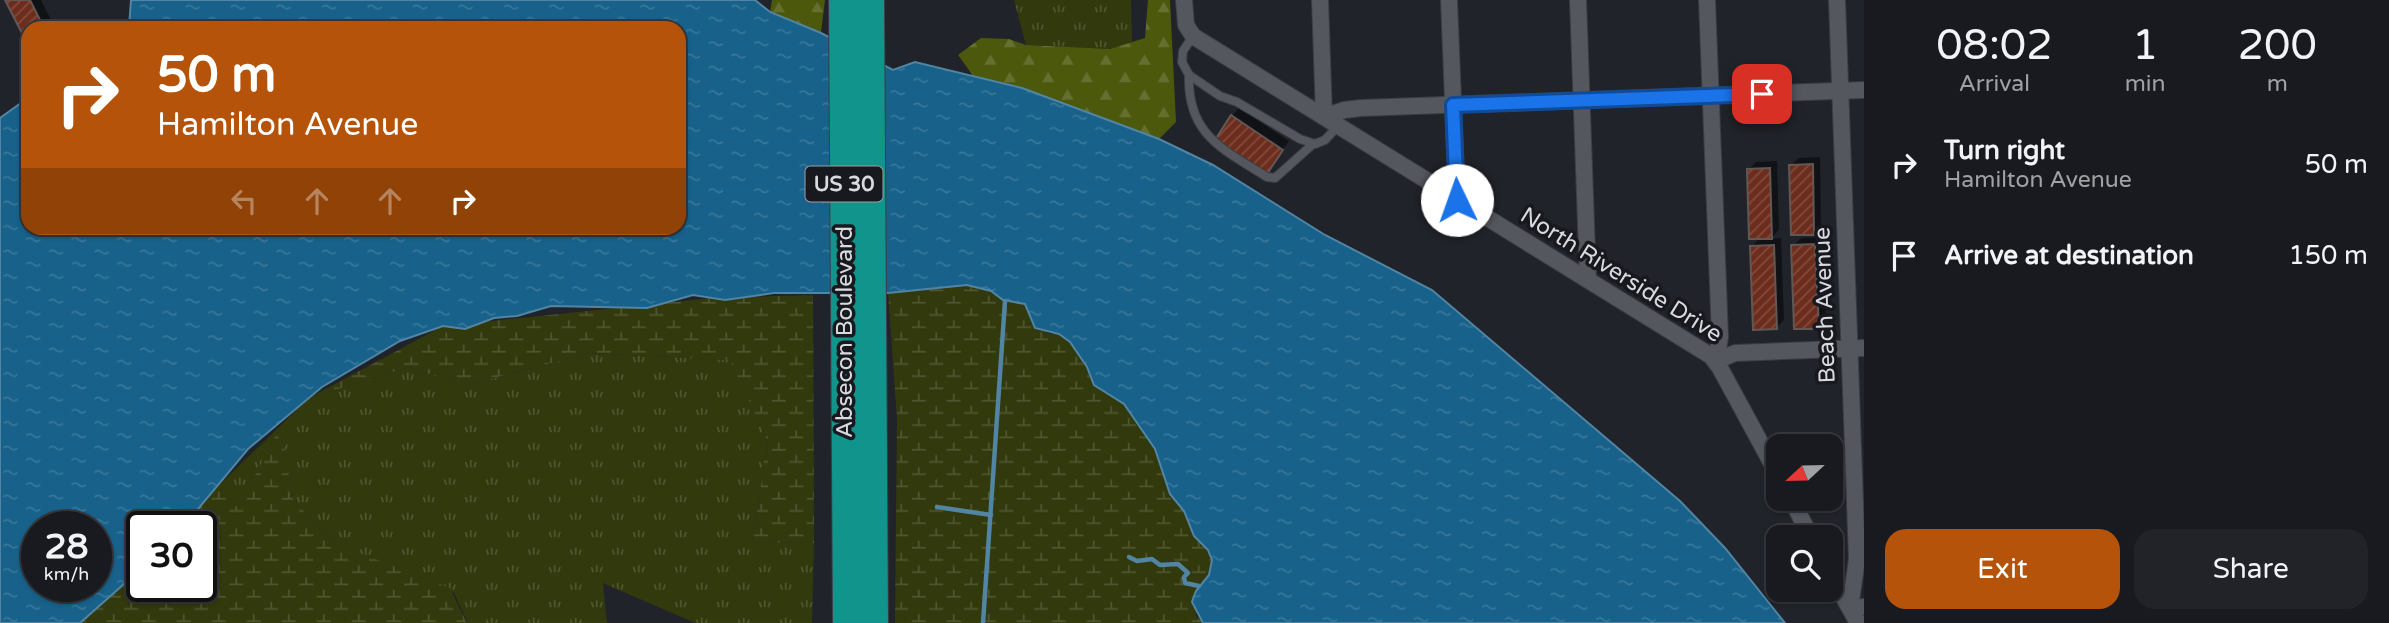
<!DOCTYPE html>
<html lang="en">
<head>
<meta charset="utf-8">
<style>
	body { margin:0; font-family:"Varela Round",sans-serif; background:#212328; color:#f1f3f6; height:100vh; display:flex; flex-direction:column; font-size:26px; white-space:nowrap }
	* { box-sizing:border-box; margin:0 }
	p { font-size:23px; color:#9fa1a4 }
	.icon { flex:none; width:38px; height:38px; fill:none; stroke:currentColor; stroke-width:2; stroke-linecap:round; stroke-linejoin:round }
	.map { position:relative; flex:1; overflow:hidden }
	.drawer { display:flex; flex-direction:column; background:#181a1f; width:525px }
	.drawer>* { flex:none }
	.top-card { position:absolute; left:21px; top:21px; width:665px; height:214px; border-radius:21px; box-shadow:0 2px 5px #0004,0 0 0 2px #36383d; background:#b45309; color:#fff; overflow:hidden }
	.needle { width:46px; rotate:248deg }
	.tools { position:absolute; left:1766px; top:434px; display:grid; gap:14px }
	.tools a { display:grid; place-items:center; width:77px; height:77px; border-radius:14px; background:#181a1f; box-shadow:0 2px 5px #0004,0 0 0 2px #36383d; font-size:35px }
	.speed { position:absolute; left:21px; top:511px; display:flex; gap:14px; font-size:35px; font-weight:700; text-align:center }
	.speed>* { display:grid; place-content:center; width:91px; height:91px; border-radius:50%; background:#181a1f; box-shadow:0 2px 5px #0004,0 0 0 2px #36383d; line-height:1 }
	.speed small { font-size:18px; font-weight:400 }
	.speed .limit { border:4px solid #111; border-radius:10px; background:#fff; color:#111 }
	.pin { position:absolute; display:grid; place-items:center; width:60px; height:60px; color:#fff; margin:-30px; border-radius:14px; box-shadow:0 4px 10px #0006 }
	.me { position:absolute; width:77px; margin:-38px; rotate:357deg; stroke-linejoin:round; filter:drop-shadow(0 0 5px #0008) }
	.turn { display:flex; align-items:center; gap:24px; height:147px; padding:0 21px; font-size:32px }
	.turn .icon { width:91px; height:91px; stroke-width:2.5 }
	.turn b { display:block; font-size:49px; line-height:60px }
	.lanes { display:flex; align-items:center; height:66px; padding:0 21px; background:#0003; justify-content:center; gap:35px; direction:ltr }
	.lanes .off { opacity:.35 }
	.eta { display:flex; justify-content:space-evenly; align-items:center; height:119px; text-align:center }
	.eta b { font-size:42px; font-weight:600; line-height:49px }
	.primary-button { display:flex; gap:14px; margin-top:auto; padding:14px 21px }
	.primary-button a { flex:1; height:80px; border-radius:21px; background:#b45309; color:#fff; font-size:28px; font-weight:600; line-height:80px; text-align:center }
	.primary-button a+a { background:#212328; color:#f1f3f6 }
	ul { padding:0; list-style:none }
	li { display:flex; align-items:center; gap:21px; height:91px; padding:0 21px }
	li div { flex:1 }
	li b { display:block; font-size:26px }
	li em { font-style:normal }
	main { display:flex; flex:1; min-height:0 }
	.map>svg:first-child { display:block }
	.grass { fill:url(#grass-tufts) }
	.forest { fill:url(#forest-firs) }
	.wetland { fill:url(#wetland-marsh) }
	.water { fill:url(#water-ripples); stroke:#5185a3; stroke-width:2; fill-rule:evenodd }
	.shadow { fill:#0007 }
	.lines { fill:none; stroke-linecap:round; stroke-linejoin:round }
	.stream { stroke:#5185a3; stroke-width:4.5 }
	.building { fill:url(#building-hatch); stroke:#615855; stroke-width:2 }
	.lane-casing { stroke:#3b3d43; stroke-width:10 }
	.street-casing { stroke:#3b3d43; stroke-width:18 }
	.highway-casing { stroke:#3b3d43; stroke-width:30 }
	.lane { stroke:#54575e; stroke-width:8 }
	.street { stroke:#54575e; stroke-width:16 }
	.highway { stroke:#10948b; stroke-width:28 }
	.route-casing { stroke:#114b97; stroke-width:18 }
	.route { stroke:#1a73e8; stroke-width:12 }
	.labels { text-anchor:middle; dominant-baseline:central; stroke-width:7; stroke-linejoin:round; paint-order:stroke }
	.shield { fill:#17191f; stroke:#9ea0a5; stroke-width:2 }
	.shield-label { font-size:21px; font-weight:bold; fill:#d8dade }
	.street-label { font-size:23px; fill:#d8dade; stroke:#17191f }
</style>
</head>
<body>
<main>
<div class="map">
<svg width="1864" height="623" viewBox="0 0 1864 623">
	<defs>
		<pattern id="grass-tufts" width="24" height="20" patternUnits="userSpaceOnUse" patternTransform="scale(1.75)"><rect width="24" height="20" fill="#32390d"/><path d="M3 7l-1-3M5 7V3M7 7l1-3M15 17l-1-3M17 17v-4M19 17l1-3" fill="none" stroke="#4f5530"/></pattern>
		<pattern id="forest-firs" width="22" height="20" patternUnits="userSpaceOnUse" patternTransform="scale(1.75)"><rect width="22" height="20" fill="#4c580c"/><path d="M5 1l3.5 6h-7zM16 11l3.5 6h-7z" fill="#656f2f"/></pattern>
		<pattern id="wetland-marsh" width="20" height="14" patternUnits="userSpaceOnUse" patternTransform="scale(1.75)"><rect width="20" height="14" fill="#32390d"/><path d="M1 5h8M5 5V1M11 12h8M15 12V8" fill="none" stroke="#4f5530"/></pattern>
		<pattern id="water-ripples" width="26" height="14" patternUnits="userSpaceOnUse" patternTransform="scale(1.75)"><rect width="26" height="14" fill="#17618a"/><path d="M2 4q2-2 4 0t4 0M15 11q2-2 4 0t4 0" fill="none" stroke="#38779a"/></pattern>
		<pattern id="building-hatch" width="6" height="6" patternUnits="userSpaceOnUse" patternTransform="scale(1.75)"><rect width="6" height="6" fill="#6d2d1d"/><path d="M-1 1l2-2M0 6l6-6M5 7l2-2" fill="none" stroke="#814b3d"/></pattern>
	</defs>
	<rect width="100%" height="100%" fill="#202329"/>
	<g class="grass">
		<polygon points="1014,0 1131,0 1132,42 1110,49 1026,45"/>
		<polygon points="589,353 731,360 768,442 752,542 814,543 812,623 695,623 603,583 607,623 468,623 454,593 331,542 293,499 280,428 238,509 217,487 309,398 409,367 464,386"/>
	</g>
	<g class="forest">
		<polygon points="772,0 825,0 821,33 770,12"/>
		<polygon points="1148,0 1170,0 1176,122 1159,139 1022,88 974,77 958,55 981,38 1009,39 1026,45 1110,49 1145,38"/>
	</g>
	<g class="wetland">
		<polygon points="967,285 991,291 1003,300 1025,304 1032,324 1049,334 1059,334 1070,342 1087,367 1091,380 1100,390 1124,404 1155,449 1167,485 1184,511 1194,536 1208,550 1212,560 1209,575 1196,591 1196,616 1203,623 895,623 897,419 888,293"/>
		<polygon points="813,295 814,543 752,542 768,442 730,360 589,353 464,386 409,367 309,398 443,326 712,298"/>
		<polygon points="280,427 293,499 331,542 450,588 467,623 80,623 142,568 142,586 201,586 201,527 183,527 217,487 238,508"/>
	</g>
	<path class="water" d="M131 0H755L770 12 821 33 893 70 915 62 1022 88 1159 139 1213 165 1325 235 1432 290 1680 501 1725 548 1785 623H1203L1192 602 1196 591 1209 575 1212 560 1208 550 1194 536 1184 511 1170 494 1155 449 1124 404 1094 385 1087 367 1070 342 1059 334 1035 328 1025 304 1003 300 991 291 967 285 888 293H774L725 300 693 295 647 308 551 306 517 316 494 318 465 329 443 326 400 341 322 387 248 449 183 527H142V568L80 623H0V118L28 98V228H679V28H129ZM37 527H96V586H37Z"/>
	<g class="shadow">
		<polygon points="7,0 41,0 55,28 28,28 28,41"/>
		<polygon points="1239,108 1289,141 1267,171 1232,116"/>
		<polygon points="1820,157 1821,226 1814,233 1791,165 1799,158"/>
		<polygon points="1777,161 1779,230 1770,239 1781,238 1784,320 1776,328 1751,247 1761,237 1749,169 1756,162"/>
		<polygon points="1822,237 1826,319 1818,327 1793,246 1801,238"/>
	</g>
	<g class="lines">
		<g class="stream">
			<polyline points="937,507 991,515"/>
			<polyline points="1129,557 1137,561 1152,559 1160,565 1178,564 1188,573 1184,577 1185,583 1199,586"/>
			<polyline points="983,623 1005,301"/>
		</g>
	</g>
	<g class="building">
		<polygon points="5,0 30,0 44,28 28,28 28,45"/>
		<polygon points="1231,115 1283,150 1267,174 1215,140"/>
		<polygon points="1813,164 1814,235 1791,235 1789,165"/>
		<polygon points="1770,168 1772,239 1749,239 1747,169"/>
		<polygon points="1815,244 1819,329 1794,329 1791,245"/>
		<polygon points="1774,245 1777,329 1753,330 1750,246"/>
	</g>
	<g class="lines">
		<g class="lane-casing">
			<g id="lane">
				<polyline points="1193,36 1183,51 1182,62 1189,75 1220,96 1237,102 1300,139 1315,144 1325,140 1338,126"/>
				<path d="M1189 75C1187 135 1223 149 1267 177L1275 178 1313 144"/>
			</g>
		</g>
		<g class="street-casing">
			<g id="street">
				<polyline points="1184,0 1186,25 1193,36 1711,356 1720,368 1778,475"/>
				<polyline points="1320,0 1324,117 1344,110 1361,108 1864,90"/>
				<polyline points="1449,0 1457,200"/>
				<polyline points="1578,0 1588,280"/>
				<polyline points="1707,0 1720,337 1716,361"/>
				<polyline points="1837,0 1857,559 1850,608 1864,607"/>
				<polyline points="1716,361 1735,353 1864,348"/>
				<polyline points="1791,499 1811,537"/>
				<polyline points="1830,573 1858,623"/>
			</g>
		</g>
		<g class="highway-casing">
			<g id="highway">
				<polyline points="843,0 847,623"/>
				<polyline points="870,0 874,623"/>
			</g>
		</g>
		<use href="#lane" class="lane"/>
		<use href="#street" class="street"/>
		<use href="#highway" class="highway"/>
	</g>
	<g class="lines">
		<g class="route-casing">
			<polyline id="route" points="1457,200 1453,105 1762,94"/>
		</g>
		<use href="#route" class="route"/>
	</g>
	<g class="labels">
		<rect class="shield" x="805.5" y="166.5" width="77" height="35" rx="5"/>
		<g class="shield-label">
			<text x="844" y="184">US 30</text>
		</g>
		<g class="street-label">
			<text transform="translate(1621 275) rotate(32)">North Riverside Drive</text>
			<text transform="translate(1825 305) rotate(-92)">Beach Avenue</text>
			<text transform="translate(845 332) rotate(-90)">Absecon Boulevard</text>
		</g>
	</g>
</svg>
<div class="tools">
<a><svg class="needle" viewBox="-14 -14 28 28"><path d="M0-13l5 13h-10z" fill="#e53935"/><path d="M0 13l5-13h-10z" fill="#9fa1a4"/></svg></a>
<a><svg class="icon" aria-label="search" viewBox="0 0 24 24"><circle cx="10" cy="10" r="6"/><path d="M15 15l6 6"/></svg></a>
</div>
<div class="speed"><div>28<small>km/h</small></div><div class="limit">30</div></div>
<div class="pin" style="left:1762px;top:94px;background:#d93025"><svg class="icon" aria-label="arrive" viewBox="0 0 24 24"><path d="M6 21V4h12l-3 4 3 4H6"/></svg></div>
<svg class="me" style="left:1457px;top:200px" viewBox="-20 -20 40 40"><circle r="19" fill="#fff"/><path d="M0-13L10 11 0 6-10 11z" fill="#1a73e8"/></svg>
<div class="top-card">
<div class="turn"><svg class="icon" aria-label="right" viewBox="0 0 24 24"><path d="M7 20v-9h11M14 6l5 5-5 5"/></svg><div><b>50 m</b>Hamilton Avenue</div></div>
<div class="lanes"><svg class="icon off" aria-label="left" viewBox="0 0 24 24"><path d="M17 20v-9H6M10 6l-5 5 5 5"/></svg><svg class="icon off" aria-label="ahead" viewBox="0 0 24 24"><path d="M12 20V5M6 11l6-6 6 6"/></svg><svg class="icon off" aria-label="ahead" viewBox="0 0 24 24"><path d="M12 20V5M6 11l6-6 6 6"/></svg><svg class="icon" aria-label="right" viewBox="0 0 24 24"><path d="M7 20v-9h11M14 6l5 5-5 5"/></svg></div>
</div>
</div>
<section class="drawer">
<div class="eta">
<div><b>08:02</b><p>Arrival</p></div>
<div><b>1</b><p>min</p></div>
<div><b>200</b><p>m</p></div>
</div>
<ul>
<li><svg class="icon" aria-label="right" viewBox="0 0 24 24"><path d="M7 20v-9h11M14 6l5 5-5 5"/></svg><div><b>Turn right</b><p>Hamilton Avenue</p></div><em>50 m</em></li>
<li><svg class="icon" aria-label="arrive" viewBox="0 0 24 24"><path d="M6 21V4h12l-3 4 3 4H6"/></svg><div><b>Arrive at destination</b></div><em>150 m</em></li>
</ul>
<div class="primary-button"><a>Exit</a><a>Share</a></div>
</section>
</main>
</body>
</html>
